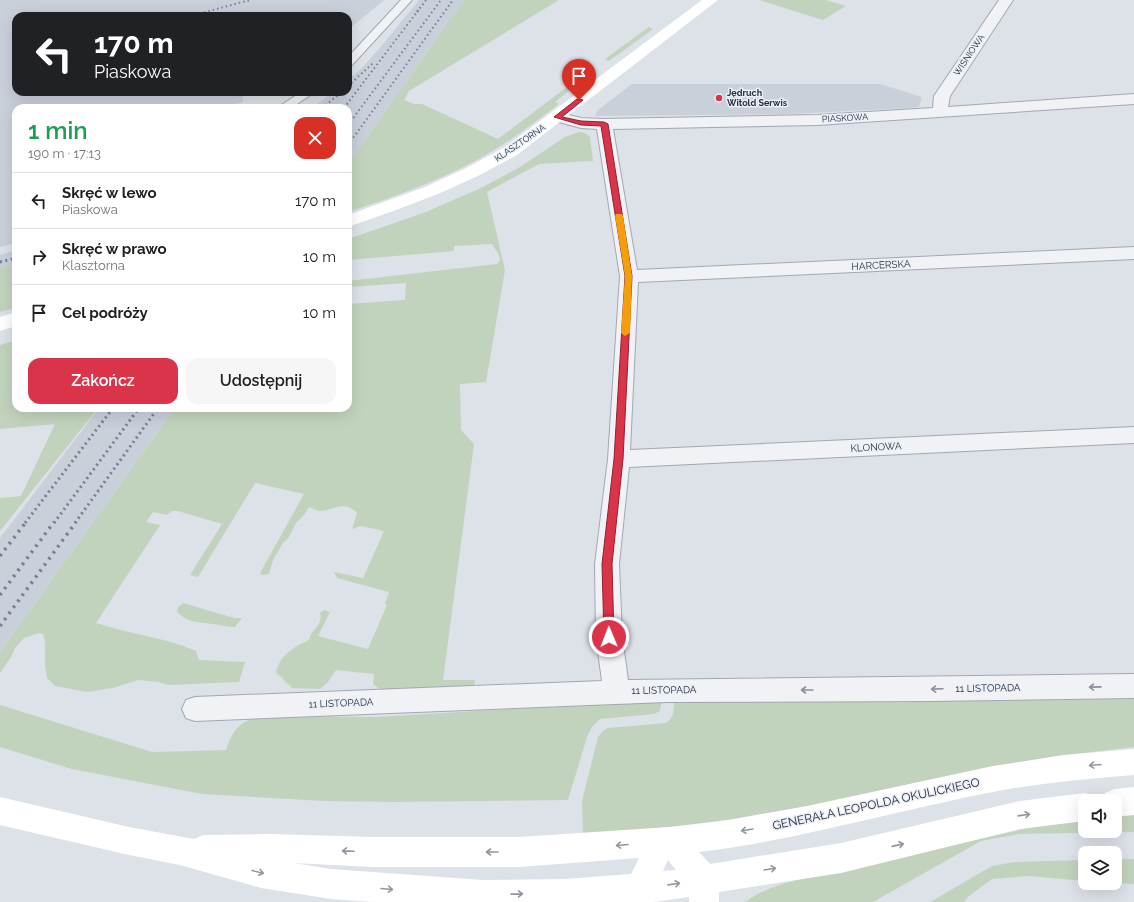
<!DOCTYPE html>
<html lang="pl">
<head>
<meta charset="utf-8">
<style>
	body { margin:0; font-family:Raleway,sans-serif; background:#f6f6f6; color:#202124; height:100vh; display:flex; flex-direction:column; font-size:15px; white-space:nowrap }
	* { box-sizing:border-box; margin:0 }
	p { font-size:13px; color:#757577 }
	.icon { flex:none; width:22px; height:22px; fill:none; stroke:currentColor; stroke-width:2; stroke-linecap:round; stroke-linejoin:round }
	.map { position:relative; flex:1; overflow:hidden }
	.drawer { position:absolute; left:12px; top:104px; width:340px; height:308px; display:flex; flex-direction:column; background:#fff; border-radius:12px; box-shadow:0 4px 16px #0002 }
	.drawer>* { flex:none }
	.banner { position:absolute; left:12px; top:12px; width:340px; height:84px; border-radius:12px; box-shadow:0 4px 16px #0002; background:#202124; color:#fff; overflow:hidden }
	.buttons { position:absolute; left:1078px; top:794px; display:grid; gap:8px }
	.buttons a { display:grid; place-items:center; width:44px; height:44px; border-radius:8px; background:#fff; box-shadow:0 4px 16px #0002; font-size:20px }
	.pin { position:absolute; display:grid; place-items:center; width:34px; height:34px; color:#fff; margin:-41px -17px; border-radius:50% 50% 50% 0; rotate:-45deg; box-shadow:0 0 4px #0007 }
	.pin .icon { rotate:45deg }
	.me { position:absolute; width:44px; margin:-22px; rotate:359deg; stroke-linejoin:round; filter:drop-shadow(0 0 3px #0008) }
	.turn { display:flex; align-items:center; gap:14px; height:84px; padding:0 16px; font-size:18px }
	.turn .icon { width:52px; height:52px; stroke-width:2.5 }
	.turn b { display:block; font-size:28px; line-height:34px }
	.round { display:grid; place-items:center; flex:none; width:42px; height:42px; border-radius:12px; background:#f6f6f6 }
	.headline { display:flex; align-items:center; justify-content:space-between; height:68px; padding:0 16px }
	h1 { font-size:24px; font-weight:600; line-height:30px; color:#1e9e55 }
	.primary-button { display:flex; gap:8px; margin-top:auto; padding:8px 16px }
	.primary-button a { flex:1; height:46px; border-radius:12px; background:#da344b; color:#fff; font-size:16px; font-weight:600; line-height:46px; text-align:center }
	.primary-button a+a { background:#f6f6f6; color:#202124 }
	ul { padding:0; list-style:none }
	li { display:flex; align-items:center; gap:12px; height:56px; padding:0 16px; border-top:1px solid #e0e0e0 }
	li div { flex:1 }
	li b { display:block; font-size:15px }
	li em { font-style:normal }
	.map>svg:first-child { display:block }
	.built { fill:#cad0da }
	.green { fill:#c2d3bd }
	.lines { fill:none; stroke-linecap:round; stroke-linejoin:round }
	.lane-casing { stroke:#a2a8b2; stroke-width:2 }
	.street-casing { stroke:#a2a8b2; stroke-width:2 }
	.lane { fill:#f0f2f6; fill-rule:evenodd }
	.street { fill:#f0f2f6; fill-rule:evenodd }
	.secondary { fill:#fff; fill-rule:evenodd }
	.rail-far2 { stroke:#758093; stroke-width:2; stroke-dasharray:1.5 3; stroke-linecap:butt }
	.rail-far1 { stroke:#758093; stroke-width:3; stroke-dasharray:2 3.5; stroke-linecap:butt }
	.rail { stroke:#758093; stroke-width:3.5; stroke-dasharray:2.5 5; stroke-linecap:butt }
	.oneway { stroke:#8a909b }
	.oneway2 { stroke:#9296a0 }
	.route { fill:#da344b; stroke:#8e2231 }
	.slow { fill:#f59e0b }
	.poi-dot { fill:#da344b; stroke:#ecf0f6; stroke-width:1.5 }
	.labels { text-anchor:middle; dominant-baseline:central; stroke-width:3; stroke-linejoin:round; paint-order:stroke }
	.far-street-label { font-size:9px; fill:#252e40; stroke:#ecf0f6 }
	.far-poi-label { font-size:9px; font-weight:bold; fill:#252e40; stroke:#ecf0f6; text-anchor:start }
	.street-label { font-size:10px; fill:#252e40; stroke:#ecf0f6 }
	.near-street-label { font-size:12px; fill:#252e40; stroke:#ecf0f6 }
</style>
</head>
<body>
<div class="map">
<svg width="1134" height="902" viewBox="0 0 1134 902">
	<rect width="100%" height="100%" fill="#dde1e8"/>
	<g class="built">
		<polygon points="0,0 384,0 348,30 348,16 16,16 16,92 243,92 243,102 220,108 16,108 16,243 0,247"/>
		<polygon points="419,0 464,0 348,164 348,108 312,108 333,92 348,92 348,80 361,69 384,43"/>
		<polygon points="632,84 880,84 922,97 919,107 909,108 790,114 595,116 598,110"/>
		<polygon points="16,250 16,263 0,268 0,255"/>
		<polygon points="99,408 175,408 0,652 0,538"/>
	</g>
	<g class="green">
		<path d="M464 0H559L409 91 404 100 414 104H422L498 139 567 87 570 90 555 102 559 104C539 119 520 134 499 147 453 176 400 195 348 212V164Z"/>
		<polygon points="759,0 826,0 846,6 823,20"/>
		<polygon points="649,27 653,29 609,61 605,59"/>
		<path d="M579 132 585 133 590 137 593 161 539 164 487 192 505 270 486 382 460 384 461 430 474 444 443 680H475L474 686 384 690 378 688 373 684 374 674 336 670 328 682 320 689 292 688 276 672C280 655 294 647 309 640 310 630 324 625 320 613L324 610 330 612 318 636 368 649 387 605 385 604 389 592 337 578 334 572 363 578 384 531 361 526 352 529 357 513C344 499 335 510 321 511 317 511 312 508 309 507L304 515 296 523 289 537 283 543 273 560 269 574 262 575 260 573 304 494 255 483 198 577 190 575 222 524 178 511H172L167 515 153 512 146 522 160 525 96 623C129 634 164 637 196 651L199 660 245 662 239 682 168 685 158 682 138 680 113 688 87 692 55 686 47 678 45 665V642L43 634 39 633 24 638 15 648 11 657 0 673V652L175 408H348V304L405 300 406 283 348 287V281L497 264 500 260 499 255 492 244 454 246V251L348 260V239L426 212 481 188 520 167 565 137Z"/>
		<polygon points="16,263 16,308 0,312 0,268"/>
		<polygon points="16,340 16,408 98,408 0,531 0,498 21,496 55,424 0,429 0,345"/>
		<path d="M183 603 234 618H242L235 627C226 627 221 625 213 624 197 622 189 623 177 612L178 607Z"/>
		<path d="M1134 696V747L1050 757 783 812 703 824 583 835 582 801 598 737 603 731 608 728 666 723C675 716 674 709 674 699H771L927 702 931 697Z"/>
		<path d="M662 700 660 711 654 714 600 719 592 727 587 737 568 800 393 802 324 801 202 794 72 769 0 747V705L152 752 226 750C233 730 238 723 259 716L376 717Z"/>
		<path d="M1134 811V832L1019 834 981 841 873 902H745C775 880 814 878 849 870 926 851 1003 833 1081 817L1085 816V831H1115V813Z"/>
		<polygon points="1115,859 1134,859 1134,884 1115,883"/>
		<polygon points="1085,860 1085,881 1029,876 992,879 969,896 964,902 930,902 992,866 1015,862"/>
	</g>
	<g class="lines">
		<g class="lane-casing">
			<g id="lane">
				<polygon points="401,0 412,0 352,65 348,66 348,57"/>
				<polygon points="301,92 315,92 291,108 277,108"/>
			</g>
		</g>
		<g class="street-casing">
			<polygon id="street" points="999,0 1013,0 950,96 948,107 1134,94 1134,104 818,125 613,129 637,270 1134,247 1134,259 638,282 630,450 1134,427 1134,443 629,467 619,564 622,637 628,680 1134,674 1134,698 932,701 666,702 195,721 186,718 182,709 186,700 195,697 602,681 596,637 595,564 608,459 620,276 597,129 581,128 551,120 549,117 551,114 557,112 581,118 604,119 818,115 933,108 934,96"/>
		</g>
		<use href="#lane" class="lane"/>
		<use href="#street" class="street"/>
		<g class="secondary">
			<polygon points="702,0 718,0 517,155 478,176 438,194 396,210 348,227 348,215 425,187 466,168 505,147"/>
			<polygon points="16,312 16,326 0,331 0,317"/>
			<path d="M1134 749V775C1087 779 1039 783 993 792 894 811 798 840 699 852L710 864 841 843 1020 801 1085 793 1095 797 1097 801H1085V821L1020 829 841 873 719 892V902H689V897L654 902H374L331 899 261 888 180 865 129 855 0 825V797L129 827 194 839 203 835 271 834 371 837H519L670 827 728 820 807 806 993 766 1064 755ZM639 858 631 874 564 879 483 880 331 869 294 863 371 867H519ZM668 860 676 870 663 871Z"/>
			<polygon points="1134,787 1134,815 1115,817 1115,801 1102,801 1105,793 1115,789"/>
		</g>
		<g class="rail-far2">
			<polyline points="417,12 426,0"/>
			<polyline points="191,16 250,0"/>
			<polyline points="348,86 373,63"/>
			<polyline points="322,108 342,92"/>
			<polyline points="344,108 420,8"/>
			<polyline points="348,125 441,0"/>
			<polyline points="348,145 453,0"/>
		</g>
		<g class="rail-far1">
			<polyline points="0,262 16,258"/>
			<polyline points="25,523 113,408"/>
			<polyline points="54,523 139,408"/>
			<polyline points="75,523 158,408"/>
		</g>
		<g class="rail">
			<polyline points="0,556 26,522"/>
			<polyline points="0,595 54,522"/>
			<polyline points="0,626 76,522"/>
		</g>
	</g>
	<defs><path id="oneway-shaft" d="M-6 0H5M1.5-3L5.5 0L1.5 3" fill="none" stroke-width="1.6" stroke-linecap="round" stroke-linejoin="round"/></defs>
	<g class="oneway">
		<use href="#oneway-shaft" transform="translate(1095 687) rotate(179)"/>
		<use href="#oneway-shaft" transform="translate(937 689) rotate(178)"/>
		<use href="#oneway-shaft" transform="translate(807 690) rotate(180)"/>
	</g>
	<g class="oneway2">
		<use href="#oneway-shaft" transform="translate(1095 765) rotate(175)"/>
		<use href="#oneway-shaft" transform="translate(1024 815) rotate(-8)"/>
		<use href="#oneway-shaft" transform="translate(747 830) rotate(171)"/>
		<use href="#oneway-shaft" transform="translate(622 845) rotate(175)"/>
		<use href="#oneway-shaft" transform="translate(898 845) rotate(-13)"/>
		<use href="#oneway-shaft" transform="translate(348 851) rotate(-178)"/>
		<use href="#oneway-shaft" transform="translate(492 852) rotate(180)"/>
		<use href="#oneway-shaft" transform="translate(770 869) rotate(-9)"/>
		<use href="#oneway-shaft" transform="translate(258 872) rotate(14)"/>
		<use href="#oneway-shaft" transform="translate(674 884) rotate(-8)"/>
		<use href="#oneway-shaft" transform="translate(387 889) rotate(5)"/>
		<use href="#oneway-shaft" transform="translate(517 894) rotate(-1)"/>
	</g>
	<polygon class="route" points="577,99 583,100 562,117 581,121 604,122 608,124 632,276 623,459 612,564 614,637 613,640 609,641 605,640 604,637 602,564 614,459 625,276 601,126 581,125 554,117"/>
	<polygon class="slow" points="616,214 622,214 623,216 632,276 630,333 625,336 621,333 625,276 615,216"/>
	<circle class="poi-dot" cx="719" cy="98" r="4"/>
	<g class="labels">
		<g class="far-street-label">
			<text transform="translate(969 55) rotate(-56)">WIŚNIOWA</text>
			<text transform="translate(845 118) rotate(-3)">PIASKOWA</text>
			<text transform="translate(520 143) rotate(-34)">KLASZTORNA</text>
		</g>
		<g class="far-poi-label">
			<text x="727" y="93">Jędruch<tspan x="727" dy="10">Witold Serwis</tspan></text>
		</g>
		<g class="street-label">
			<text transform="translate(881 265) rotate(-3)">HARCERSKA</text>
			<text transform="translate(876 447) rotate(-3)">KLONOWA</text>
			<text transform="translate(988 688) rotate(-1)">11 LISTOPADA</text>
			<text transform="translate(664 690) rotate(-1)">11 LISTOPADA</text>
			<text transform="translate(341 703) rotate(-2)">11 LISTOPADA</text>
		</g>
		<g class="near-street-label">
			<text transform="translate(876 804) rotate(-12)">GENERAŁA LEOPOLDA OKULICKIEGO</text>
		</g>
	</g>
</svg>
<div class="buttons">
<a><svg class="icon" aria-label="sound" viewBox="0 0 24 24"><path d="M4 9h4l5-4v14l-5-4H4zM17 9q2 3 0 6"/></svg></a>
<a><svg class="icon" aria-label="layers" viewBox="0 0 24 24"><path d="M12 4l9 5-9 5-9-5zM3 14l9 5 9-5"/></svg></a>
</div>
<div class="pin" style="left:579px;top:100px;background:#d93025"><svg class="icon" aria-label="arrive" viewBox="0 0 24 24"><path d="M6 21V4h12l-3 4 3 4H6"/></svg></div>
<svg class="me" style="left:609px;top:637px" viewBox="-20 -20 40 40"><circle r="17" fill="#da344b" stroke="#fff" stroke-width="3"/><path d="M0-11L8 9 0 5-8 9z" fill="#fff"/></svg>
<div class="banner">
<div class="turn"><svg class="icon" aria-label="left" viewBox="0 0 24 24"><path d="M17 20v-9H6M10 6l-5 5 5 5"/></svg><div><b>170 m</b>Piaskowa</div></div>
</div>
<section class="drawer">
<div class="headline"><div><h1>1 min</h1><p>190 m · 17:13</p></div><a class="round" style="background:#d93025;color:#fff"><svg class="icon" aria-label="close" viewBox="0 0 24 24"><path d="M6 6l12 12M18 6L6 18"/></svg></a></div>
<ul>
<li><svg class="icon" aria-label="left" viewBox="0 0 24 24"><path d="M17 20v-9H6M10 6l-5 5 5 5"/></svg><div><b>Skręć w lewo</b><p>Piaskowa</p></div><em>170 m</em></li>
<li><svg class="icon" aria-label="right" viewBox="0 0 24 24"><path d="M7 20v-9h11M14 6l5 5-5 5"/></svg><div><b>Skręć w prawo</b><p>Klasztorna</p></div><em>10 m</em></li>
<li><svg class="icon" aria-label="arrive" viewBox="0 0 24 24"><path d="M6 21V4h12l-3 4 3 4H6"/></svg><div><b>Cel podróży</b></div><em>10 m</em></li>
</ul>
<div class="primary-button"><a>Zakończ</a><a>Udostępnij</a></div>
</section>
</div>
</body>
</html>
